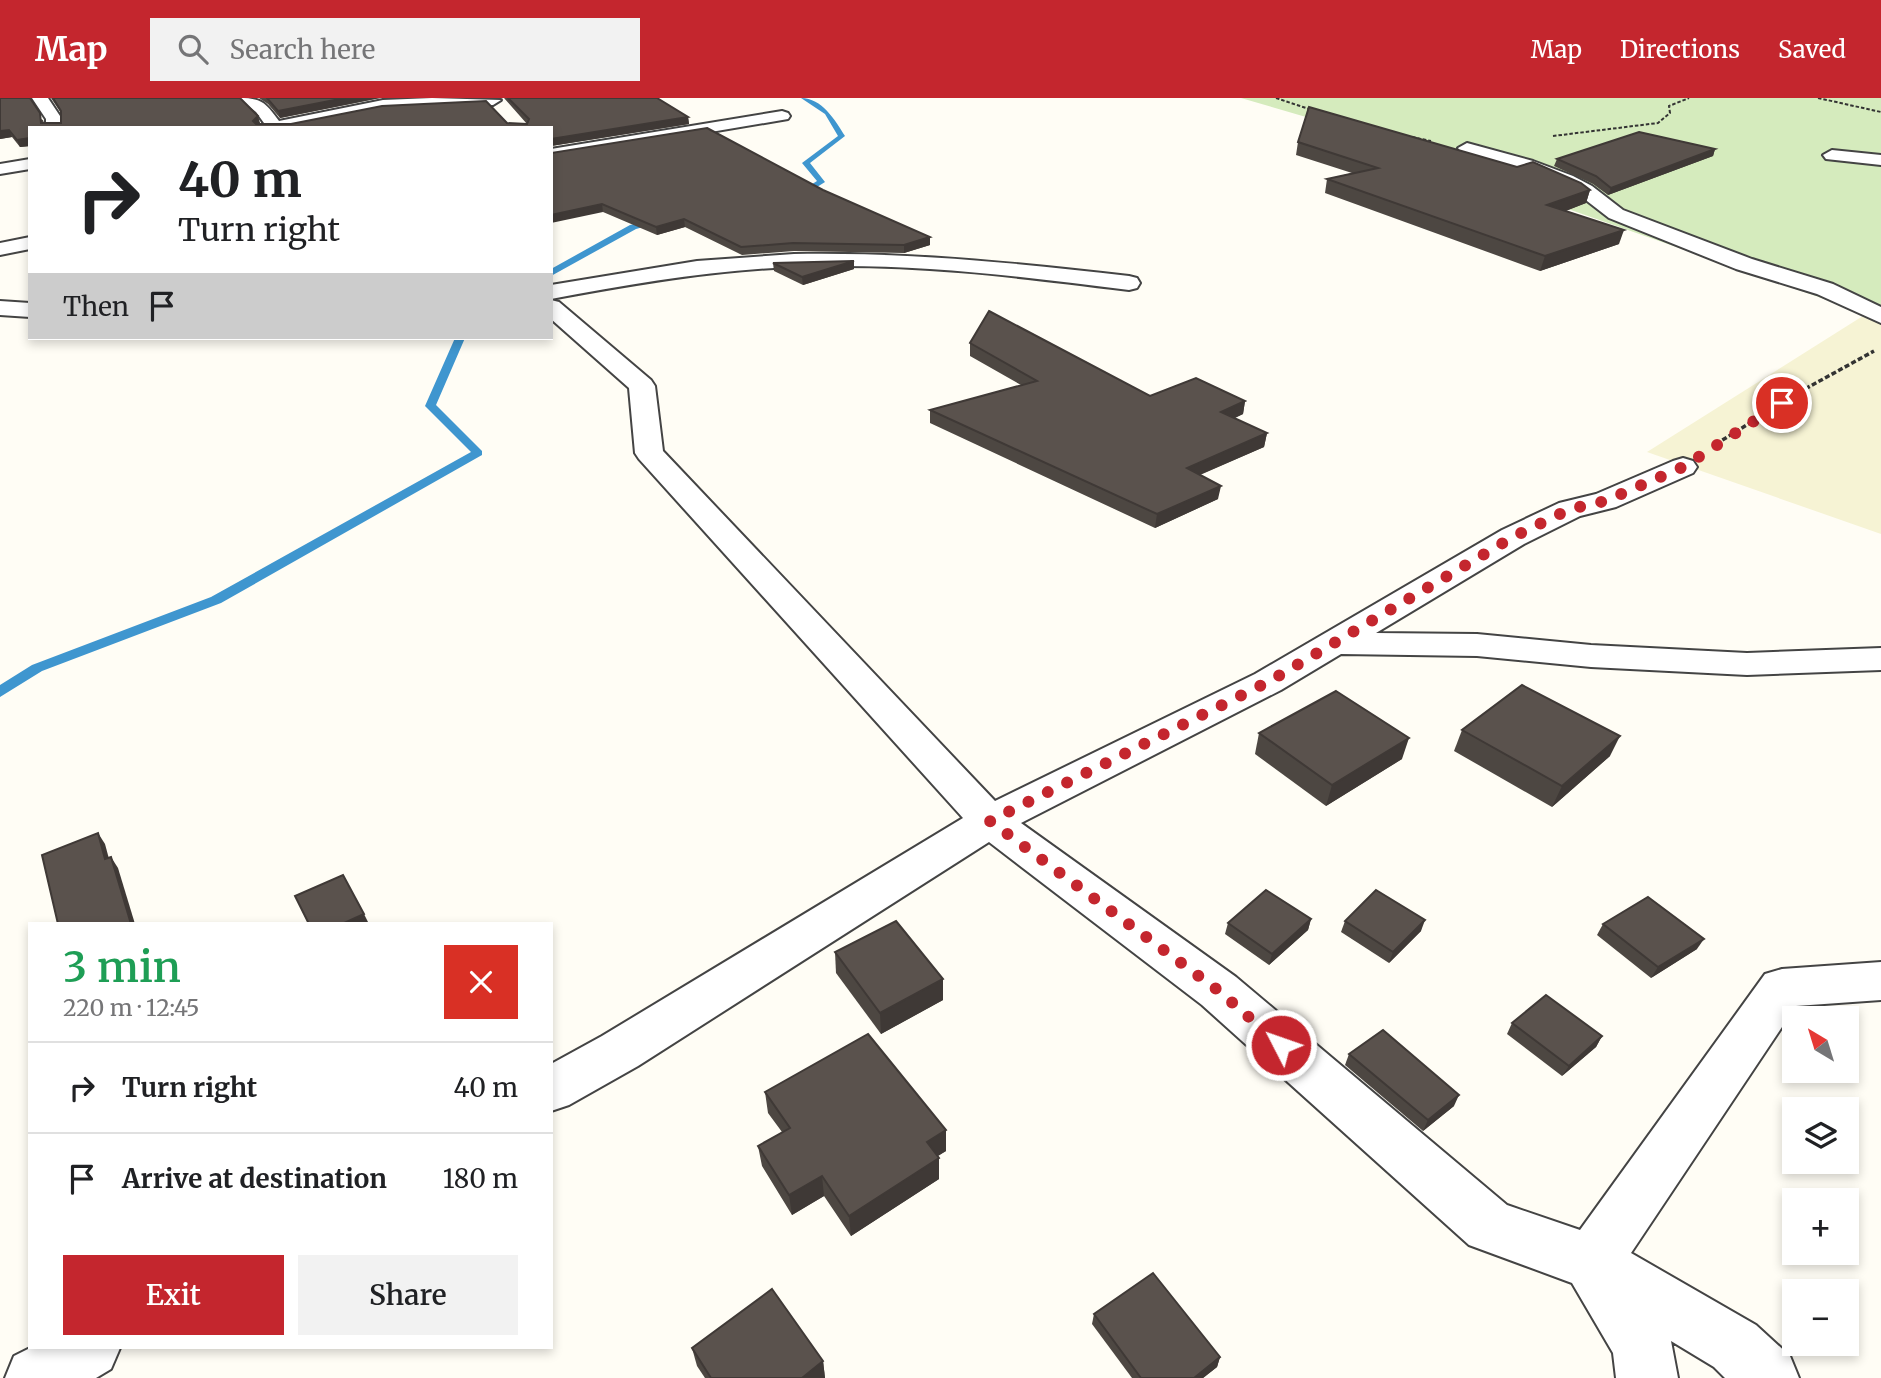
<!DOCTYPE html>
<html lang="en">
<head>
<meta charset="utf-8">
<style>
	body { margin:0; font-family:Merriweather,serif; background:#f2f2f2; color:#202124; height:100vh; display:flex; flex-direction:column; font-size:26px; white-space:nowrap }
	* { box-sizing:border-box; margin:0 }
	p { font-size:23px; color:#757577 }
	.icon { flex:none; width:38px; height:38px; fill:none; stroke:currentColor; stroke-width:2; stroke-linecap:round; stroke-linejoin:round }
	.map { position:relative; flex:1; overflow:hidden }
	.sheet { position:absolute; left:28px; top:824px; width:525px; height:427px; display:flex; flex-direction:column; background:#fff; border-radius:0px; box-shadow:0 4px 10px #0003 }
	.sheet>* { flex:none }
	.guide { position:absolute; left:28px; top:28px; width:525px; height:214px; border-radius:0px; box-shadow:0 4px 10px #0003; background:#fff; color:#202124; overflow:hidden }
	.needle { width:46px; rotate:322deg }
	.buttons { position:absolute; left:1782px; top:908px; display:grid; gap:14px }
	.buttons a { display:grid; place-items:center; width:77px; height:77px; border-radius:0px; background:#fff; box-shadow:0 4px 10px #0003; font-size:35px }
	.pin { position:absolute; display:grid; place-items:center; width:60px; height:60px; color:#fff; margin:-30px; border:4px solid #fff; border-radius:50%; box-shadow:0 2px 7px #0007 }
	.me { position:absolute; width:77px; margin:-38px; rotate:311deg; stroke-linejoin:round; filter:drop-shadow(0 0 5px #0008) }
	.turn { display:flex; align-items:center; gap:24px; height:147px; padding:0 35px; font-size:32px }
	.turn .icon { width:91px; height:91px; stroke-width:2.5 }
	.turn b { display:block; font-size:49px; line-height:60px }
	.then { display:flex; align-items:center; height:66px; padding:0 35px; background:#0003; gap:14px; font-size:26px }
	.round { display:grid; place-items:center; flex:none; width:74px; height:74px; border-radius:0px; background:#f2f2f2 }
	.summary { display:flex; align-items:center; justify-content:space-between; height:119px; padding:0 35px }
	h1 { font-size:42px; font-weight:600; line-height:52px; color:#1e9e55 }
	.button { display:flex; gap:14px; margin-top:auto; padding:14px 35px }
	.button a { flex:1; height:80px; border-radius:0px; background:#c4262e; color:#fff; font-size:28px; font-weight:600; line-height:80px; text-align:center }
	.button a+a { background:#f2f2f2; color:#202124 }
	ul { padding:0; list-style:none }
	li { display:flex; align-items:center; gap:21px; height:91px; padding:0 35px; border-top:2px solid #e0e0e0 }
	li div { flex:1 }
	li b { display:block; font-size:26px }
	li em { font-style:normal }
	header { display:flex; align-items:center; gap:42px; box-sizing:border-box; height:98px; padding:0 35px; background:#c4262e; color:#fff }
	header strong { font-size:33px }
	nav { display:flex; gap:38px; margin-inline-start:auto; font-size:24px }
	.search { width:490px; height:63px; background:#f2f2f2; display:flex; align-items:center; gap:18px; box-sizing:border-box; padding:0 24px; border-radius:0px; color:#757577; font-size:26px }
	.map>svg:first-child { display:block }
	.farmland { fill:#f6f3d4 }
	.green { fill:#d5ebbd }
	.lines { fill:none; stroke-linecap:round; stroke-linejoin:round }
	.stream { fill:#3f96cf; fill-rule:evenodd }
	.street-casing { stroke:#444; stroke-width:4 }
	.path-far1 { stroke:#333; stroke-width:2; stroke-dasharray:3.5 2; stroke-linecap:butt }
	.path { stroke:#333; stroke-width:3.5; stroke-dasharray:5 2.5; stroke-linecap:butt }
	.street { fill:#fff; fill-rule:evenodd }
	.wall { fill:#4d4742 }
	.shaded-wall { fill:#3f3936 }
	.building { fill:#5a524d; stroke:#3f3936; stroke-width:2 }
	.route { stroke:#c4262e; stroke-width:12; stroke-dasharray:0 21.6 }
</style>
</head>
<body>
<header>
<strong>Map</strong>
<div class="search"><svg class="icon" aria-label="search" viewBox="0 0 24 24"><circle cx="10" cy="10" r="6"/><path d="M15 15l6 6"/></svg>Search here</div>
<nav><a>Map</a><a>Directions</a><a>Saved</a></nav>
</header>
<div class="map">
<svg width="1881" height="1280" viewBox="0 0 1881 1280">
	<rect width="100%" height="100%" fill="#fffdf5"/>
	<polygon class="farmland" points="1866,216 1881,221 1881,436 1647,354"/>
	<polygon class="green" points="1241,0 1881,0 1881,221 1500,87 1419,52"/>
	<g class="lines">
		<g class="stream">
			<path d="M801 0C822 0 835 22 845 38L810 65 825 84 798 101 795 97 817 83 802 65 838 38 825 16Z"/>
			<polygon points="655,121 658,121 658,125 636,131 551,178 551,171 630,127"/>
			<polygon points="455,240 465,240 436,307 482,353 482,357 221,505 42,573 0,599 0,587 32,567 211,499 471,354 425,308"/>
		</g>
		<g class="street-casing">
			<g id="street">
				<polygon points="32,0 48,0 62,21 62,30 46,30 46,21"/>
				<path d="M238 0C262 0 265 4 279 23L383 2 432 0 501 2 493 7 383 12 293 30H258L264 25 256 14Z"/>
				<polygon points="782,13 788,15 790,18 788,21 551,61 551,51"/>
				<polygon points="1467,45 1533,63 1573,78 1592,88 1623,112 1752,161 1833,186 1881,209 1881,225 1817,196 1736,171 1609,120 1578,96 1559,86 1521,71 1461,54 1458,50"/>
				<polygon points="1832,52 1881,57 1881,67 1826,61 1823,57"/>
				<polygon points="30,61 30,71 0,76 0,66"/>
				<polygon points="30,139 30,151 0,157 0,145"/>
				<path d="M794 156C907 154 1017 165 1129 178L1137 180 1140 185 1137 190 1129 192C1018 178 906 164 794 169 712 172 632 186 551 201V187L697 163Z"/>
				<polygon points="551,202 559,204 651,282 655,288 663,353 995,703 1255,576 1502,432 1559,405 1596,396 1673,363 1683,360 1693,363 1697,369 1693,375 1616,409 1580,418 1524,446 1376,535 1477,536 1591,547 1747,555 1881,550 1881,572 1747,577 1591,569 1477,558 1341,556 1281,592 1021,725 1236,879 1507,1107 1580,1132 1765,876 1782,871 1881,864 1881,902 1796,908 1631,1155 1756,1227 1790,1258 1799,1280 1725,1280 1714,1269 1671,1243 1678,1280 1616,1280 1613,1255 1572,1185 1469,1147 1202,907 989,744 638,968 569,1007 551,1013 551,966 602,938 963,720 639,361 635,355 629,290 551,221"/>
				<polygon points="0,203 30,205 30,219 0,217"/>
				<polygon points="30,1250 120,1250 111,1271 96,1280 5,1280 14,1258"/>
			</g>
		</g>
		<g class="path-far1">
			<polyline points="1276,0 1312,12"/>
			<polyline points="1818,0 1881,14"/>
			<polyline points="1553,38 1658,25 1670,15 1669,8 1689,0"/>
			<polyline points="1412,39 1431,43"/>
		</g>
		<polyline class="path" points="1716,346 1805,291 1874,253"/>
		<use href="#street" class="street"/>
	</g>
	<g class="wall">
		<polygon points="0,0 43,22 44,25 61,25 61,15 51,0 240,0 260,25 259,26 527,26 504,0 657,0 688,19 689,26 551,48 551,30 30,30 30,48 20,49 12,39 0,41"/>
		<polygon points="259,0 380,0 280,20 268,6"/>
		<polygon points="1298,44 1590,92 1586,105 1565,113 1619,146 1540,173 1325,95 1327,81 1352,75 1296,57"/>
		<polygon points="1715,51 1713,58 1608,97 1593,86 1554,68 1557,61"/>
		<polygon points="551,55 823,92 930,147 904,155 794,153 742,157 685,129 657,137 603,114"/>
		<polygon points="854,163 854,171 803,187 774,173 773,165"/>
		<polygon points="970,245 1150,298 1245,303 1243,316 1234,320 1267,335 1264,349 1200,377 1218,401 1155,430 930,325 930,312 1021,287 970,258"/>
		<polygon points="1462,632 1610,658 1552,709 1454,653"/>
		<polygon points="1259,635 1402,661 1326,708 1255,656"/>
		<polygon points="1311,821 1308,832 1269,867 1225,836 1228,825"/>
		<polygon points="1345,823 1421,833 1389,865 1341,834"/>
		<polygon points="1603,826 1697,851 1651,880 1597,837"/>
		<polygon points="835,854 943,881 943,902 881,936 836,875"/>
		<polygon points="1512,925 1602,938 1596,949 1562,978 1507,936"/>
		<polygon points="1349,956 1454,1008 1423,1033 1345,967"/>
		<polygon points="765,994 946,1053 937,1058 939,1081 851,1138 824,1098 792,1117 762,1068 758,1048 782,1034 768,1015"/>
		<polygon points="1094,1216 1220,1259 1217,1269 1203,1280 1132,1280 1092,1226"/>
		<polygon points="692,1250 823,1263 825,1280 705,1280 697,1268"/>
	</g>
	<g class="shaded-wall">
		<polygon points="345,0 380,0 280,20 278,13"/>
		<polygon points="258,18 260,25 255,30 253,23"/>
		<polygon points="688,19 689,26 551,48 551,41"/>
		<polygon points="9,32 12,39 0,41 0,33"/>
		<polygon points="30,40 30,48 20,49 17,42"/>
		<polygon points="1715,51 1713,58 1608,97 1611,90"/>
		<polygon points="1590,92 1586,105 1543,122 1547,107"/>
		<polygon points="602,106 603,114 551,125 551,117"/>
		<polygon points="684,121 685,129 657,137 656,129"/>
		<polygon points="1624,132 1619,146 1540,173 1545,158"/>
		<polygon points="930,139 930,147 904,155 904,147"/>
		<polygon points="854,163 854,171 803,187 802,179"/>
		<polygon points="1245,303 1243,316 1219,328 1221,314"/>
		<polygon points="1267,335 1264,349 1185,383 1187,370"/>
		<polygon points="1221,388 1218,401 1155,430 1157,416"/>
		<polygon points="1620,638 1610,658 1552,709 1562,688"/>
		<polygon points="1409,640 1402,661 1326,708 1332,687"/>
		<polygon points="98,735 105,746 112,772 105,761"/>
		<polygon points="111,759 118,770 135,826 131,826"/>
		<polygon points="364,816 369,826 342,826"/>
		<polygon points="1311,821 1308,832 1269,867 1272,856"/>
		<polygon points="1425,822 1421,833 1389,865 1393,854"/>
		<polygon points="1704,841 1697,851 1651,880 1658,869"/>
		<polygon points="943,881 943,902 881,936 880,915"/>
		<polygon points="1602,938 1596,949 1562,978 1569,968"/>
		<polygon points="1459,997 1454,1008 1423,1033 1428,1022"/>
		<polygon points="946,1032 946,1053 927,1065 927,1044"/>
		<polygon points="939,1060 939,1081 851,1138 849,1118"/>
		<polygon points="822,1078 824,1098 792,1117 789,1097"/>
		<polygon points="1220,1259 1217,1269 1203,1280 1194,1280"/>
		<polygon points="823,1263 825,1280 802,1280"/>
	</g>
	<g class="building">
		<polygon points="0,0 30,0 40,15 41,25 61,25 61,13 53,0 240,0 258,18 253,23 256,26 291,26 382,8 486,3 507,25 527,26 529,21 508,0 657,0 688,19 551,41 551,30 30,30 30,40 17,42 9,32 0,33"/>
		<polygon points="267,0 345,0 278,13"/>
		<polygon points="1309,9 1517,69 1533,64 1581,85 1590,92 1547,107 1624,132 1545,158 1327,81 1378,70 1298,44"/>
		<polygon points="707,30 823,92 930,139 904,147 793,145 741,149 684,121 656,129 602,106 551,117 551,55"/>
		<polygon points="1639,34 1715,51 1611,90 1596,78 1557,61"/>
		<polygon points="854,163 802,179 773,165"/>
		<polygon points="989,213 1150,298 1196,280 1245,303 1221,314 1267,335 1187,370 1221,388 1157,416 930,312 1037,283 970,245"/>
		<polygon points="1522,587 1620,638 1562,688 1462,632"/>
		<polygon points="1336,593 1409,640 1332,687 1259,635"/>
		<polygon points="98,735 105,761 111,759 131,826 58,826 42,757"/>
		<polygon points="343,777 364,816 342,826 309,826 295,798"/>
		<polygon points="1266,792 1311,821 1272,856 1228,825"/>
		<polygon points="1376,792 1425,822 1393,854 1345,823"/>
		<polygon points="1648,799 1704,841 1658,869 1603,826"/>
		<polygon points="896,823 943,881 880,915 835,854"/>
		<polygon points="1546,897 1602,938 1569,968 1512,925"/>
		<polygon points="1383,932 1459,997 1428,1022 1349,956"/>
		<polygon points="868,936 946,1032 927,1044 939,1060 849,1118 822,1078 789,1097 758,1048 790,1030 765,994"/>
		<polygon points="1153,1175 1220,1259 1194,1280 1141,1280 1094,1216"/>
		<polygon points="772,1191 823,1263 802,1280 711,1280 692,1250"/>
	</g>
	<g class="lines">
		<polyline class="route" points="1281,947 1219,893 990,723 1268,584 1513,439 1570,411 1605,403 1683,369 1782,305"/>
	</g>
</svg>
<div class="buttons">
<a><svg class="needle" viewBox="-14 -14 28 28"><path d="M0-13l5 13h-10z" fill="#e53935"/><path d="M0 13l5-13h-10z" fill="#757577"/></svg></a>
<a><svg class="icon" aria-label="layers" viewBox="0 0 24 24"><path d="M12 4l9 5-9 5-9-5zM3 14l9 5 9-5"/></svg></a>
<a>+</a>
<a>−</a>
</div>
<div class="pin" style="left:1782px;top:305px;background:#d93025"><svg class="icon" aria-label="arrive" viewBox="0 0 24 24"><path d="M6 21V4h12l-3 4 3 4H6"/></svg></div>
<svg class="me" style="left:1281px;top:947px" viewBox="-20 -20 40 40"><circle r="17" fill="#c4262e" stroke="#fff" stroke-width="3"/><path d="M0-11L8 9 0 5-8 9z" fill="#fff"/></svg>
<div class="guide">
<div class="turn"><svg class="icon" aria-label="right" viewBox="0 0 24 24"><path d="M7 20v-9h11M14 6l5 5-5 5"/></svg><div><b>40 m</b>Turn right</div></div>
<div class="then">Then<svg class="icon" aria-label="arrive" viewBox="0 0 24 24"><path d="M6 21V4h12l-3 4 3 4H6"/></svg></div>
</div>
<section class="sheet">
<div class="summary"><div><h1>3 min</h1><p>220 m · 12:45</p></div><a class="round" style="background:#d93025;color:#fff"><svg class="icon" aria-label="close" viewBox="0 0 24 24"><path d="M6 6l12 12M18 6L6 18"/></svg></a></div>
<ul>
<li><svg class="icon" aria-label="right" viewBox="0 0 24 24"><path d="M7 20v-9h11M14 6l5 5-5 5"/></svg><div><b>Turn right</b></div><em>40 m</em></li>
<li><svg class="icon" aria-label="arrive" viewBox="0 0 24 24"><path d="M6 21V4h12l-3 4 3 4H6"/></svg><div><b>Arrive at destination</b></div><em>180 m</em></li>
</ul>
<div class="button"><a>Exit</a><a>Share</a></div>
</section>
</div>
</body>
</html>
